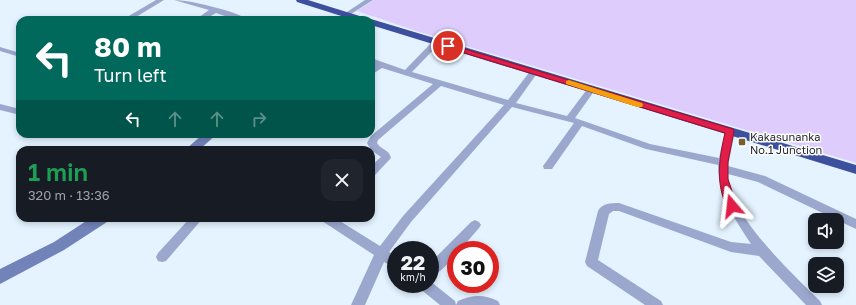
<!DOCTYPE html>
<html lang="en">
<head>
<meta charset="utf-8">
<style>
	body { margin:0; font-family:"Golos Text",sans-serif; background:#20242c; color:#f1f3f6; height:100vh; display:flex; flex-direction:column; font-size:15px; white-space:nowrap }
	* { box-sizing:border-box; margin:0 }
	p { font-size:13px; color:#9ea1a6 }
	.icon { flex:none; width:22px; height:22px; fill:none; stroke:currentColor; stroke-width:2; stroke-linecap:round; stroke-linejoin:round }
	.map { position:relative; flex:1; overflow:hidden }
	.side { position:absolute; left:16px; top:146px; width:359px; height:76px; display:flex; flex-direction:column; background:#171b24; border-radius:12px; box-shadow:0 2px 6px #0003 }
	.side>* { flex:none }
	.guide { position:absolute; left:16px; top:16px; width:359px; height:122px; border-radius:12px; box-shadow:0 2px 6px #0003; background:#00695c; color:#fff; overflow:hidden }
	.controls { position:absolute; left:808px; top:213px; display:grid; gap:8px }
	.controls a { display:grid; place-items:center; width:36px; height:36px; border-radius:8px; background:#171b24; box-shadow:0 2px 6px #0003; font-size:20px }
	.speed { position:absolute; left:387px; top:241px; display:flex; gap:8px; font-size:20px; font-weight:700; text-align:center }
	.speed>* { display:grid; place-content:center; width:52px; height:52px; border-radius:50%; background:#171b24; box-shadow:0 2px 6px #0003; line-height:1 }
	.speed small { font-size:10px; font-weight:400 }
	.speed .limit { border:6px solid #d22; background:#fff; color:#111 }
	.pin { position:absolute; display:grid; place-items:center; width:34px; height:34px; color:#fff; margin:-17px; border:2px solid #fff; border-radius:50%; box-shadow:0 1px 4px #0007 }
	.me { position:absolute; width:44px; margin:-22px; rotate:343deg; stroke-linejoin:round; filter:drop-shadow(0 0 3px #0008) }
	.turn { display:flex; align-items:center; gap:14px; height:84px; padding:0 12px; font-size:18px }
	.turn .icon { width:52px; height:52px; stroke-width:2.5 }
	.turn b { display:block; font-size:28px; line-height:34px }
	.lanes { display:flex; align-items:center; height:38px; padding:0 12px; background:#0003; justify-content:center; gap:20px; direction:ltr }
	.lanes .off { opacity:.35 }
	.round { display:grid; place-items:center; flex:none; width:42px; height:42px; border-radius:12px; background:#20242c }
	.headline { display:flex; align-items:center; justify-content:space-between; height:68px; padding:0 12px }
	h1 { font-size:24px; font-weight:600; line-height:30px; color:#1e9e55 }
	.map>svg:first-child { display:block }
	.green { fill:#decdfc }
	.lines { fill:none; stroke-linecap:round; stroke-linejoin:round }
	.street { fill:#9ba7cd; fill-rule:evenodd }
	.secondary { fill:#7283ba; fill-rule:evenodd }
	.highway { fill:#3d509e; fill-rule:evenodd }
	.route { fill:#e11d48; stroke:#92132f }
	.slow { fill:#f59e0b }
	.poi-dot { fill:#785f30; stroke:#fefefe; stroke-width:1.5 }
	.labels { text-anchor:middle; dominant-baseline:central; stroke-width:3; stroke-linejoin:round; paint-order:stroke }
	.poi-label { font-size:11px; fill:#1f2529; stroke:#fefefe; text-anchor:start }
</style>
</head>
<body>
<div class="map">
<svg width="856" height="305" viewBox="0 0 856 305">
	<rect width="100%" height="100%" fill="#e4f3ff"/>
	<polygon class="green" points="374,0 856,0 856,163 416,31 357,11"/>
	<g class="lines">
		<g class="street">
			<polygon points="156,0 164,0 131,20 122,20"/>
			<path d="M174 0C189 0 237 11 248 20H237L216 13 204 20H195L209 10Z"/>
			<polygon points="365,0 373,0 348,16 344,16 344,14"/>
			<path d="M433 41H436L440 43 412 72 508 100 531 70H537L538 72 516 103 567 116 588 88H594L595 90 575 118 650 144 719 158 725 131 727 129H733L735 131 728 166 765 176 856 219V229L758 182 728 174C729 216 791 272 820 301L822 305H806L759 256 731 252 619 211H613L609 214 598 260 661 301 663 305H645L587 266 585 262 598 211C602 203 611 203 619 203L731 242 751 244C735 219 718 196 718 165L646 149 582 126 552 169H544L543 166 574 123 512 107 411 222 389 252 396 256V268L384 262 365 305H351L374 255 322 221 320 218H335L380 246 403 216 504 105 441 86 378 140 377 143C381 150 389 149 391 158L375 175 371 176V166L381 157 371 150 367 143 371 136 433 84 382 68 371 75V69L375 65 371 63V58L405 70Z"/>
			<polygon points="0,47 20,53 20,57 0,51"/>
			<polygon points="0,104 20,109 20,115 0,110"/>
			<polygon points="190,218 203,218 166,261 162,262 158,261 156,257 158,253"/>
			<path d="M475 220 479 222 481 225 479 228 460 250H456V254C449 262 441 273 430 277V263L471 222Z"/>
			<path d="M430 281 455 301 456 305 458 301C473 295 483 294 498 301L500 305H440L419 288 418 284H430Z"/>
		</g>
		<g class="secondary">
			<polygon points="203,134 217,134 199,150 185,150"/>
			<polygon points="91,218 109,218 107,222 64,250 0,284 0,269 54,242"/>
		</g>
		<g class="highway">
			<polygon points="296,0 308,0 366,18 367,20 354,20 297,2"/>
			<polygon points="371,19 856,165 856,174 371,25 371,20 369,20"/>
		</g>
	</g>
	<path class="route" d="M448 44 733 129 734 131 728 162V179L737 206 735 209H728C715 184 719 159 725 133L445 47V45Z"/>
	<polygon class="slow" points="569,80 642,103 643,105 642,107 637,107 566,84 566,81"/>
	<rect class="poi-dot" x="738" y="138" width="8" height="8" rx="2"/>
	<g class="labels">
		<g class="poi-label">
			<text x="750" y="136">Kakasunanka<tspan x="750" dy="13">No.1 Junction</tspan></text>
		</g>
	</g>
</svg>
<div class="controls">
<a><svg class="icon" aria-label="sound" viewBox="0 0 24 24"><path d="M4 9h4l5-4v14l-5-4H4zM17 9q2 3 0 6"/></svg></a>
<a><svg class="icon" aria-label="layers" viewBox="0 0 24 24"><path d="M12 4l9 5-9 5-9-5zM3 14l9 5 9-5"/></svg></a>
</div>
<div class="speed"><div>22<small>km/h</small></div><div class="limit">30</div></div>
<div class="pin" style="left:448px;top:46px;background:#d93025"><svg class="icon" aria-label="arrive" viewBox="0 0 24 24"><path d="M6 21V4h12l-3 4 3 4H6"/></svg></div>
<svg class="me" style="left:732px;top:206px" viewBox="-20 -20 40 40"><path d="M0-17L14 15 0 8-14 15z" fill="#e11d48" stroke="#fff" stroke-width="4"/></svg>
<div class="guide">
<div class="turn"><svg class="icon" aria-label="left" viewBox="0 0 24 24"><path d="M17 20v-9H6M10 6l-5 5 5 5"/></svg><div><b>80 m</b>Turn left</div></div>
<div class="lanes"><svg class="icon" aria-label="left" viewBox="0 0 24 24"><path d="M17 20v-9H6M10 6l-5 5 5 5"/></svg><svg class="icon off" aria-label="ahead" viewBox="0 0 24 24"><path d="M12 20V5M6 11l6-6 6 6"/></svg><svg class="icon off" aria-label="ahead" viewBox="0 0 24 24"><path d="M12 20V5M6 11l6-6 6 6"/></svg><svg class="icon off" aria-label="right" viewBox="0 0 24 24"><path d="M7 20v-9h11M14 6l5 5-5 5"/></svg></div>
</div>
<section class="side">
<div class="headline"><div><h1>1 min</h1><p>320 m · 13:36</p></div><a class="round"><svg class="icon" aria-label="close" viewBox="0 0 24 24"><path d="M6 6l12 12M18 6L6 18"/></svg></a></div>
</section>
</div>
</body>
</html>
